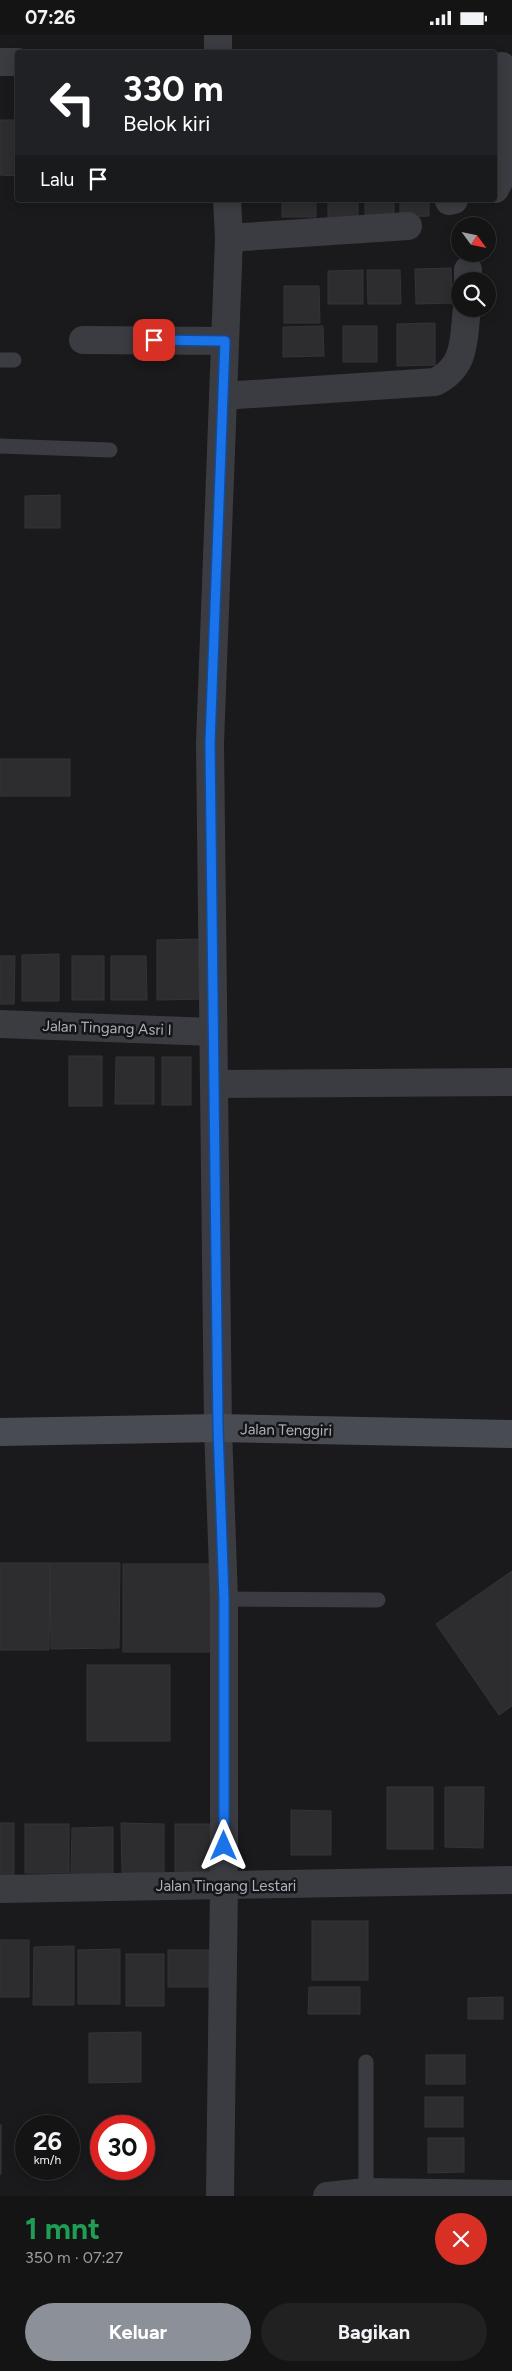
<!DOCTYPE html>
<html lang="id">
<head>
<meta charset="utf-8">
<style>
	body { margin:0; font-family:Figtree,sans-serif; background:#212122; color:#f1f3f6; height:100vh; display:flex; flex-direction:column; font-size:19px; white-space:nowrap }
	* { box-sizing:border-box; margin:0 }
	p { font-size:16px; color:#9d9ea0 }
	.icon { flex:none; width:28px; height:28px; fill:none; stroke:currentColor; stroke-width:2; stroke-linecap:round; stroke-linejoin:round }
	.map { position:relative; height:2161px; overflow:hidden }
	.drawer { display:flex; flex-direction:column; background:#141415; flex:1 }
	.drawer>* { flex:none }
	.top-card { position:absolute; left:15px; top:15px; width:482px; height:152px; border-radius:5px; box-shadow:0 2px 12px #0003,0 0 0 1px #333334; background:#202124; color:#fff; overflow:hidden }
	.needle { width:32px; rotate:123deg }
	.fabs { position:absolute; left:451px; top:182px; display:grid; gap:10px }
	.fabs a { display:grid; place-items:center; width:45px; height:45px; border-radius:50%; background:#141415; box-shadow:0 2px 12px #0003,0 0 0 1px #333334; font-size:25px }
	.speed { position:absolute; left:15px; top:2080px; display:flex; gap:10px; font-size:25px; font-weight:700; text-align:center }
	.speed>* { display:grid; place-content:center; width:65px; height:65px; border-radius:50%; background:#141415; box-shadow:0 2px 12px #0003,0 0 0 1px #333334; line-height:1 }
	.speed small { font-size:12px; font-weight:400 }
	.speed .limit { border:8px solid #d22; background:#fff; color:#111 }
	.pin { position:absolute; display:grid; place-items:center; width:42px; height:42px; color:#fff; margin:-21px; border-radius:10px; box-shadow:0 2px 8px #0006 }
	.me { position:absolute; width:55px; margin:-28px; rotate:0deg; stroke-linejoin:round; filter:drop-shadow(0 0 4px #0008) }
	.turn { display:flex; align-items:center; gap:18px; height:105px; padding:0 25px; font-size:22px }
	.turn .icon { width:65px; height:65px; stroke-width:2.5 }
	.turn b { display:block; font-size:35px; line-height:42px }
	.then { display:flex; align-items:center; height:48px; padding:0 25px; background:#0003; gap:10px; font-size:19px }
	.round { display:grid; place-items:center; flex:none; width:52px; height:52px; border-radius:26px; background:#212122 }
	.headline { display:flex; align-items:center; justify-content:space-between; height:85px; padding:0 25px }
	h1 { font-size:30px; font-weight:700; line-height:38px; color:#1e9e55 }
	.action { display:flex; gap:10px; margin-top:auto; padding:10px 25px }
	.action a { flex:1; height:58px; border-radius:30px; background:#8c9099; color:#fff; font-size:20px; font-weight:700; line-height:58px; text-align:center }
	.action a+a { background:#212122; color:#f1f3f6 }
	.status { display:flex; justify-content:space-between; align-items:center; height:35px; padding:0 25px; background:#141415; direction:ltr }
	.status svg { height:14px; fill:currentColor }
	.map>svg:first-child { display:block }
	.building { fill:#2d2d30; stroke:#343438 }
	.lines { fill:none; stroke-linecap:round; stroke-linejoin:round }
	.lane { stroke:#3a3c41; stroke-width:15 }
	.street { stroke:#3a3c41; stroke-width:28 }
	.secondary { stroke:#484b51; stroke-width:28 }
	.route-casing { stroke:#114b97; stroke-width:12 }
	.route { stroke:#1a73e8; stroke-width:9 }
	.labels { text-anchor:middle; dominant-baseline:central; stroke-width:5; stroke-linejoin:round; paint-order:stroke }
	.street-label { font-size:15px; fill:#acb1bc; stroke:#151517 }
</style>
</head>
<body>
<div class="status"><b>07:26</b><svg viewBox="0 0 49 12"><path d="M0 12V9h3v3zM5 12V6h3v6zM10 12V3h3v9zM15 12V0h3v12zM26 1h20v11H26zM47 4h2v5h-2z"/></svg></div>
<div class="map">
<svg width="512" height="2161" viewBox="0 0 512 2161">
	<rect width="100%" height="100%" fill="#1a1a1c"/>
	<g class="building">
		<polygon points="0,85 18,85 18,141 0,140"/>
		<rect x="282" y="165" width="34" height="17"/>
		<polygon points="328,165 358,165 358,184 328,185"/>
		<polygon points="365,165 394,165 394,180 365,181"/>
		<polygon points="400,165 429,165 429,181 400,182"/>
		<polygon points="451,233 452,268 416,269 415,234"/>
		<polygon points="363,235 363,269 328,269 328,236"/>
		<polygon points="367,235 400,235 401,269 368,269"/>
		<polygon points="284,251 319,251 320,288 284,288"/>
		<polygon points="435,288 435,330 397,331 397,289"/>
		<polygon points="323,291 324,321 283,322 283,292"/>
		<rect x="343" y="291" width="34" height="36"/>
		<polygon points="60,460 60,493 25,493 25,461"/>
		<rect x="0" y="724" width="70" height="37"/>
		<polygon points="207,904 207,964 157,965 157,905"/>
		<polygon points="59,919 59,966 22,966 22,920"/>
		<polygon points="0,921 15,921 14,969 0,969"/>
		<rect x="72" y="921" width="32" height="44"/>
		<polygon points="111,921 146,921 147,965 111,965"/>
		<rect x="69" y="1021" width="33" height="50"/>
		<polygon points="116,1022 154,1022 154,1069 115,1069"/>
		<rect x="162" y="1022" width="29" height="48"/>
		<polygon points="0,1528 50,1528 49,1615 0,1615"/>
		<polygon points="50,1528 120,1528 119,1613 51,1614"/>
		<rect x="123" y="1529" width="88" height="88"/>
		<polygon points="512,1536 512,1671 499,1680 436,1589"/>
		<rect x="87" y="1630" width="83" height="76"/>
		<rect x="387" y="1752" width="46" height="62"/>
		<polygon points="445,1752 484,1752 483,1813 445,1812"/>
		<polygon points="291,1775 331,1776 331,1820 291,1820"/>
		<rect x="0" y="1788" width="14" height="55"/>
		<polygon points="121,1788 164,1789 164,1837 122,1838"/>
		<rect x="25" y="1789" width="44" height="49"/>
		<rect x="175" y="1789" width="35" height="49"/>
		<polygon points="113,1792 113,1840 71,1841 72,1793"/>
		<rect x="312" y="1886" width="56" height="59"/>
		<rect x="0" y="1905" width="29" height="57"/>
		<polygon points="74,1911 74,1970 33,1970 34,1912"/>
		<polygon points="120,1914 120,1969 78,1969 78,1915"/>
		<rect x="168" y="1915" width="41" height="37"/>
		<rect x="126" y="1919" width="38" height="52"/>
		<polygon points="309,1952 360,1952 360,1979 308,1979"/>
		<polygon points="503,1962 503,1984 468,1984 468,1963"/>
		<polygon points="141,1997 141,2047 89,2048 89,1998"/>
		<rect x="426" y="2020" width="39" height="29"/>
		<rect x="425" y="2062" width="38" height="30"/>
		<rect x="0" y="2090" width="1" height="49"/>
		<polygon points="428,2103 464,2103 464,2137 428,2138"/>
	</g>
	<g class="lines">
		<g class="lane">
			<polyline points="0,325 14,325"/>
			<polyline points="0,411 110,415"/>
			<polyline points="224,1564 378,1565"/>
			<polyline points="366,2157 366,2027"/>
		</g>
		<g class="street">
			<polyline points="218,0 218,18"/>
			<polyline points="0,27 18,27"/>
			<polyline points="495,154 502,141 502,31"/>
			<polyline points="227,165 229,203 408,191"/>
			<polyline points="449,166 454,165"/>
			<polyline points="468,235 468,246"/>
			<polyline points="83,305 225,306"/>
			<path d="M223 361 435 347C467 331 463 305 467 274"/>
			<polyline points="0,989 213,997"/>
			<polyline points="215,1049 512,1047"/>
			<path d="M0 1854C171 1850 341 1849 512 1845"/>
			<polyline points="220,2161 224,1849 224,1564 218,1393 210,708 229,203"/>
			<polyline points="327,2161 366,2157 512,2159"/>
		</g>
		<polyline class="secondary" points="0,1397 218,1393 512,1399"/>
	</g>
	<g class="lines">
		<g class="route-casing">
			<polyline id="route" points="154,305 225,306 210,708 218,1393 224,1564 224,1811"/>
		</g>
		<use href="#route" class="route"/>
	</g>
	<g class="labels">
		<g class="street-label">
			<text transform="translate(107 993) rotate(2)">Jalan Tingang Asri I</text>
			<text transform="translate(286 1395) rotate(1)">Jalan Tenggiri</text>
			<text x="226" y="1851">Jalan Tingang Lestari</text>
		</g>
	</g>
</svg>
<div class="fabs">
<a><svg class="needle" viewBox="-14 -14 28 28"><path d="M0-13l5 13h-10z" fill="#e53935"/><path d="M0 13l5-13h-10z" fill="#9d9ea0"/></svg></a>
<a><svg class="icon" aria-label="search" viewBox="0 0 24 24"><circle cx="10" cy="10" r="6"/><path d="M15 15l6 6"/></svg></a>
</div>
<div class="speed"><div>26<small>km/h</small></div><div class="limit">30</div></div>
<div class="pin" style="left:154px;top:305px;background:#d93025"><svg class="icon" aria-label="arrive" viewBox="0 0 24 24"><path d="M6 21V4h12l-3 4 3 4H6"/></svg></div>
<svg class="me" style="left:224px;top:1811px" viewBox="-20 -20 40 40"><path d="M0-17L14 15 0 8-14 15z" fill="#1a73e8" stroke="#fff" stroke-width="4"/></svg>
<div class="top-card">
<div class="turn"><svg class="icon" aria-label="left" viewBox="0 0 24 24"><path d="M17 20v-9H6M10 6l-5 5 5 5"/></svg><div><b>330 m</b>Belok kiri</div></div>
<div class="then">Lalu<svg class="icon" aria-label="arrive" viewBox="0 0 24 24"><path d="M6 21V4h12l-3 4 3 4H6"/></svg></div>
</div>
</div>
<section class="drawer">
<div class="headline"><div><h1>1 mnt</h1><p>350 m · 07:27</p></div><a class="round" style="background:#d93025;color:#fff"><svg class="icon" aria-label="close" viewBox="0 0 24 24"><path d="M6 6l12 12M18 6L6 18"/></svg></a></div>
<div class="action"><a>Keluar</a><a>Bagikan</a></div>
</section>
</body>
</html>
